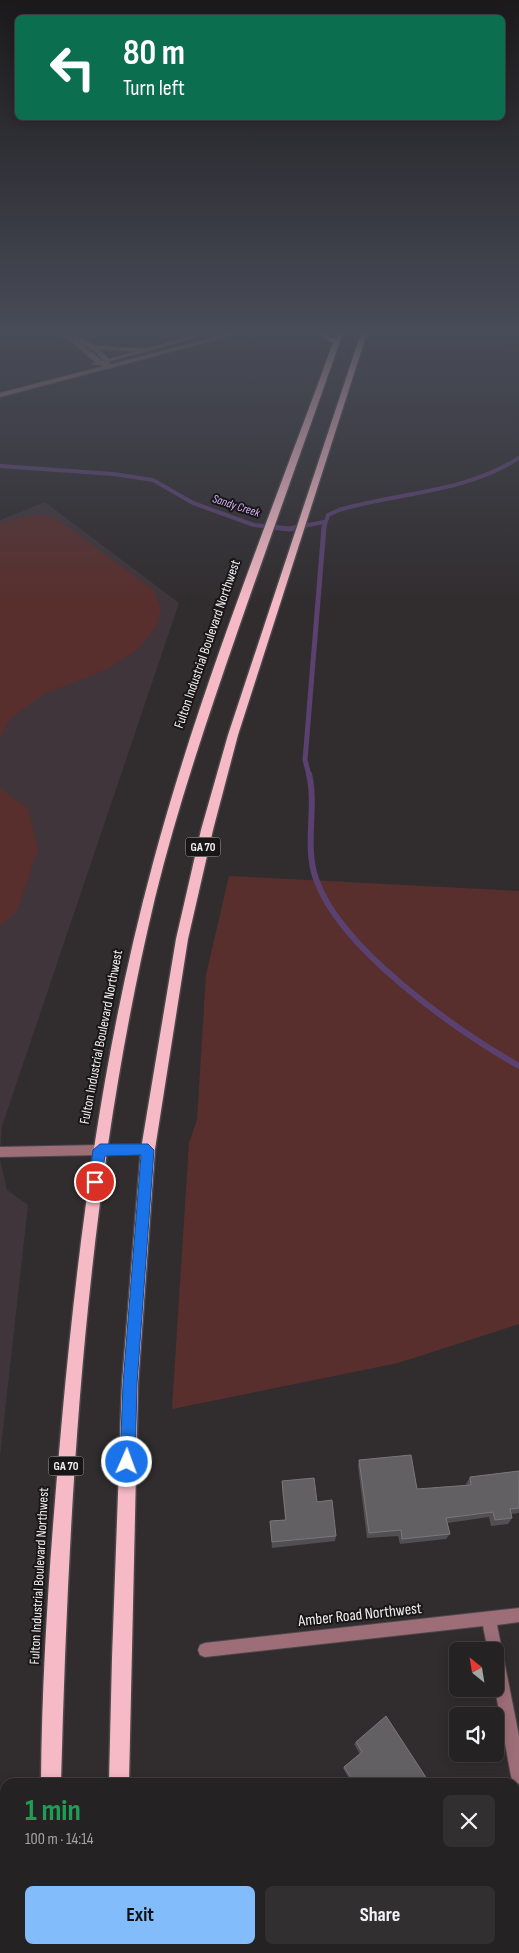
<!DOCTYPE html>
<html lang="en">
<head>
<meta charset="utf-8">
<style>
	body { margin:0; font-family:"Sofia Sans Condensed",sans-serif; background:#312f30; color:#f1f3f6; height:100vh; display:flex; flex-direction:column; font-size:19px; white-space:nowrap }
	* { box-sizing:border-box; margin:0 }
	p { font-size:16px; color:#a3a4a6 }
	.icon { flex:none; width:28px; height:28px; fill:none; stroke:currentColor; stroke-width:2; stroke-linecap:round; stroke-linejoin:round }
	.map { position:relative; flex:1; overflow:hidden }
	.drawer { position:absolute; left:0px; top:1778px; width:520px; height:176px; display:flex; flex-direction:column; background:#252223; border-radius:15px 15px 0 0; box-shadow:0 2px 12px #0003,0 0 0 1px #423f41 }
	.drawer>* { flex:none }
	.hud { position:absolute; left:15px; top:15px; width:490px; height:105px; border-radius:8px; box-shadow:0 2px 12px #0003,0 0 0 1px #423f41; background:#0b6e4f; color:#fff; overflow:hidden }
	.needle { width:32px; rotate:330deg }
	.fabs { position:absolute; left:449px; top:1642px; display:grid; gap:10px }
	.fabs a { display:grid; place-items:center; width:55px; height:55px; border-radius:8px; background:#252223; box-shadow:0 2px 12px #0003,0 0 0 1px #423f41; font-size:25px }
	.pin { position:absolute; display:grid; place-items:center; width:42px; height:42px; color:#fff; margin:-21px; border:2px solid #fff; border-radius:50%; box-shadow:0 1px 5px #0007 }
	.me { position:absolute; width:55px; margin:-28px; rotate:2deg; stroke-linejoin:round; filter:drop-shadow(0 0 4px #0008) }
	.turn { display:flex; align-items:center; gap:18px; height:105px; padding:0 25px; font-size:22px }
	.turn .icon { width:65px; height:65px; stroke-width:2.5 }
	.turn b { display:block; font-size:35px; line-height:42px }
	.round { display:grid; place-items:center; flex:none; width:52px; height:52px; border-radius:8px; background:#312f30 }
	.summary { display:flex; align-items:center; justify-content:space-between; height:85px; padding:0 25px }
	h1 { font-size:30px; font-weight:700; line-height:38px; color:#1e9e55 }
	.primary-button { display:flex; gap:10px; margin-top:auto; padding:10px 25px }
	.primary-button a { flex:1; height:58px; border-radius:8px; background:#83bcfb; color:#111; font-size:20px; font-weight:700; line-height:58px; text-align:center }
	.primary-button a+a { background:#312f30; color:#f1f3f6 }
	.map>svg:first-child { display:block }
	.built { fill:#40353b }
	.green { fill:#582f2d }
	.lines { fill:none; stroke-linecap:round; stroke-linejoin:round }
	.stream-far2 { stroke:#5a416f; stroke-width:4 }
	.stream-far1 { stroke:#5a416f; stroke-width:5 }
	.stream { stroke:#5a416f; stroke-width:6 }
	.lane-casing { stroke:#4c484a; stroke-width:2 }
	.street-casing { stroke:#4c484a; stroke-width:2 }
	.primary-casing { stroke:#4c484a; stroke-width:3 }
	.lane { fill:#9e6e78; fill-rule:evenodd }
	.street { fill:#9e6e78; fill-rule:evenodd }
	.primary { fill:#f6bac6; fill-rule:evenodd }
	.wall { fill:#524f52 }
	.building { fill:#636063; stroke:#7a7779 }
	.route { fill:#1a73e8; stroke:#114b97 }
	.labels { text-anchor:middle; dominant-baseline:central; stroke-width:4; stroke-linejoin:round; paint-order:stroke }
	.far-water-label { font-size:12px; font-style:italic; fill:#d9b2fc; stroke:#181617 }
	.shield { fill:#181617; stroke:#b1aeb0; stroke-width:1 }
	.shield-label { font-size:12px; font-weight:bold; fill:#f2eff1 }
	.street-label { font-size:14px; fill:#f2eff1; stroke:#181617 }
	.near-street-label { font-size:16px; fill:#f2eff1; stroke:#181617 }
</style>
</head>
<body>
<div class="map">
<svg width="519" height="1953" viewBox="0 0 519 1953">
	<rect width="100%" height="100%" fill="#312d2f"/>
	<g class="built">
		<polygon points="45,502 179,603 2,1126 0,1155 0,520"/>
		<polygon points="0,1159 7,1190 28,1205 0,1456"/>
	</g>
	<g class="green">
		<polygon points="38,514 56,518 153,590 161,608 156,627 138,649 107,669 42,695 9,720 0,738 0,524 14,519"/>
		<polygon points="0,788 28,809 38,849 17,911 0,926"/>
		<polygon points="229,876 519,891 519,1324 398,1363 172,1409 189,1143 197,1120 206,975"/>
	</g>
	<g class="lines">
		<g class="stream-far2">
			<polyline points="0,466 113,474 153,480 193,503 254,525 281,528"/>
			<polyline points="293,528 324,522"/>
			<path d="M324 528 328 515 339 510C400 492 464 493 519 458"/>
		</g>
		<g class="stream-far1">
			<polyline points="270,527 289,529 300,527"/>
			<polyline points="309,775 305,760 324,527"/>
		</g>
		<path class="stream" d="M309 774C317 808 304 845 316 879 340 949 456 1030 519 1066"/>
		<g class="lane-casing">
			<g id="lane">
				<path d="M0 330 52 331 79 337 94 345 122 348H144L147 350 144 352 99 349 107 357 112 367 109 369C91 363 81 347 65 337 51 329 17 333 0 334ZM76 340 96 352 105 363Z"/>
				<polygon points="148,1144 152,1146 154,1149 152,1152 148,1154 0,1157 0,1147"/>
			</g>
		</g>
		<g class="street-casing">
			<g id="street">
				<polygon points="214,330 224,330 96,365 91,364"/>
				<polygon points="243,330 253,330 0,397 0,393"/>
				<polygon points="519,1608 519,1622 497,1625 519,1736 519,1784 513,1782 511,1776 495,1689 495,1651 488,1651 483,1626 205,1657 200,1655 198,1650 200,1645 205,1643"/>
			</g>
		</g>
		<g class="primary-casing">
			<g id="primary">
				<path d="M312 330H320L334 339 338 330H344C309 430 272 532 237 633 207 720 177 808 155 898 86 1187 69 1486 61 1782H41C42 1662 51 1540 62 1419 79 1232 104 1044 153 863 200 687 271 514 333 343Z"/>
				<polygon points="362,330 368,330 238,735 213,830 188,939 155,1149 138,1384 129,1782 109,1782 112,1658 122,1384 141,1149 176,939 201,830 228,735"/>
				<polygon points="37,1949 57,1949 58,1953 36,1953"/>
				<polygon points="111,1949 131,1949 132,1953 110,1953"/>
			</g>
		</g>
		<use href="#lane" class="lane"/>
		<use href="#street" class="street"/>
		<use href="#primary" class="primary"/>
	</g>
	<g class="wall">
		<polygon points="359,1460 417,1489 467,1486 466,1484 470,1477 519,1471 519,1513 511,1514 512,1518 508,1524 491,1526 489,1517 447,1523 450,1534 446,1539 400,1544 398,1536 367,1538 358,1466"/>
		<polygon points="282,1481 317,1502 336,1536 335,1541 272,1548 270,1521 285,1520 282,1488"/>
		<polygon points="356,1742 429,1782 351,1782 343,1768 360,1754 354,1744"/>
	</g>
	<g class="building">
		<polygon points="411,1455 417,1489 471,1485 470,1477 519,1471 519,1508 510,1509 512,1518 495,1520 493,1512 446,1518 450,1534 402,1539 401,1530 369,1533 359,1460"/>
		<polygon points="314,1478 317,1502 332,1500 336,1536 272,1542 270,1521 286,1520 282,1481"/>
		<polygon points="386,1716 429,1782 381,1782 379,1780 376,1782 354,1782 344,1767 362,1752 356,1742"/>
		<polygon points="376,1949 445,1949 446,1953 377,1953"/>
	</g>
	<linearGradient id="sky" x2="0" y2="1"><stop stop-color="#1b191a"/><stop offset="0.55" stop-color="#484c58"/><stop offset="1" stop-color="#484c58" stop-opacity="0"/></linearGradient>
	<rect width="519" height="603" fill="url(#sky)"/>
	<polygon class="route" points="100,1144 148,1144 154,1150 137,1384 135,1462 133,1468 127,1470 122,1468 120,1462 123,1384 141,1155 105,1156 100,1186 95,1188 91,1186 89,1182 93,1150"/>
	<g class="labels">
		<g class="far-water-label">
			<text transform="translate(236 506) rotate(18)">Sandy Creek</text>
		</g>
		<g class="shield">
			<rect x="185.5" y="837.5" width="35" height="19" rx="4"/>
			<rect x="48.5" y="1456.5" width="35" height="19" rx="4"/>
		</g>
		<g class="shield-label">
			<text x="203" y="847">GA 70</text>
			<text x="66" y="1466">GA 70</text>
		</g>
		<g class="street-label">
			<text transform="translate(207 644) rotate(-71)">Fulton Industrial Boulevard Northwest</text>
			<text transform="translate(101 1037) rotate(-79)">Fulton Industrial Boulevard Northwest</text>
			<text transform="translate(39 1576) rotate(-87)">Fulton Industrial Boulevard Northwest</text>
		</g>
		<g class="near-street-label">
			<text transform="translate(360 1615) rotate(-6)">Amber Road Northwest</text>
		</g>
	</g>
</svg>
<div class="fabs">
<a><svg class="needle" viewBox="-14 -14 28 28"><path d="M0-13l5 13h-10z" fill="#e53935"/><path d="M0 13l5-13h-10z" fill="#a3a4a6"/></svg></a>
<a><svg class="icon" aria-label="sound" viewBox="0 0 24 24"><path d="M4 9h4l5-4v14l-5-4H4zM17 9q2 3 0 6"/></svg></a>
</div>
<div class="pin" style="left:95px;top:1182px;background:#d93025"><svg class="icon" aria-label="arrive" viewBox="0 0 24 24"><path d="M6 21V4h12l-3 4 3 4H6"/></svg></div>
<svg class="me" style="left:127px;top:1462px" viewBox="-20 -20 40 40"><circle r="17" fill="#1a73e8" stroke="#fff" stroke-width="3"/><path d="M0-11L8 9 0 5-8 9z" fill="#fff"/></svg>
<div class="hud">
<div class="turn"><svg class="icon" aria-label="left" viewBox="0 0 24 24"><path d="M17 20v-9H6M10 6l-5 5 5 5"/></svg><div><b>80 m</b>Turn left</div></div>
</div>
<section class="drawer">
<div class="summary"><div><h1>1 min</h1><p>100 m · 14:14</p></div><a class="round"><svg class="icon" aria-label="close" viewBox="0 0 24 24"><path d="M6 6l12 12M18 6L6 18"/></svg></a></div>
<div class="primary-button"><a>Exit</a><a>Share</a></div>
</section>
</div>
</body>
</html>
